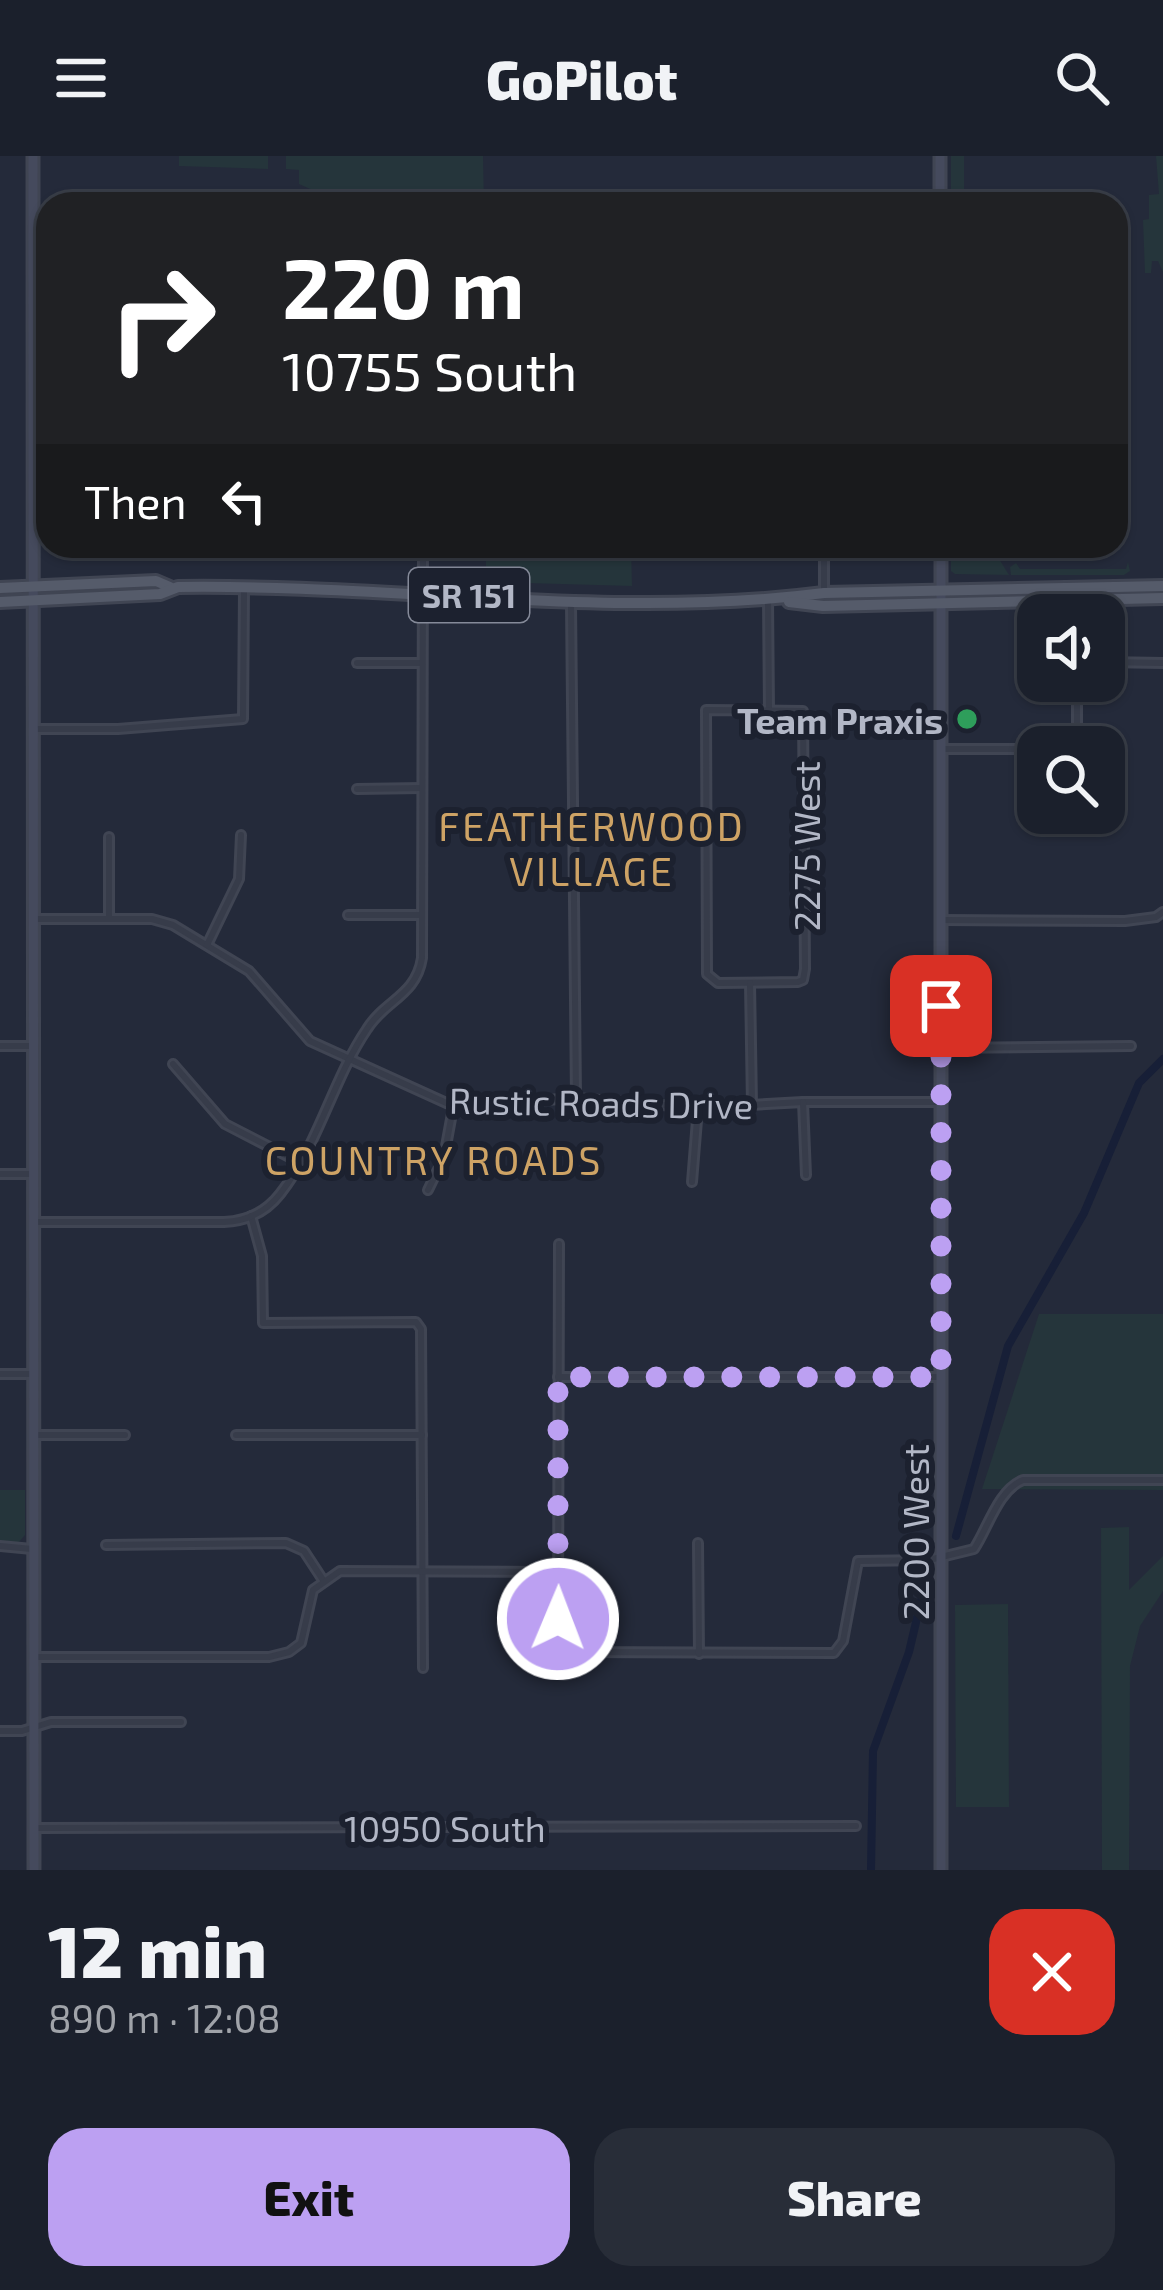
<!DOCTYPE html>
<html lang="en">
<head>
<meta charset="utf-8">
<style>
	body { margin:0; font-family:"Exo 2",sans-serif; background:#282d38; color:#f1f3f6; height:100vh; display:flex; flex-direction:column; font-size:45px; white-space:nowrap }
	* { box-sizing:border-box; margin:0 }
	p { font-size:39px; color:#a0a3a9 }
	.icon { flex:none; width:66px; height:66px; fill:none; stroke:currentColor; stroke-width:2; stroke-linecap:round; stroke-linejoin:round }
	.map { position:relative; height:1714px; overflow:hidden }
	.panel { display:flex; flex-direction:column; background:#1b202c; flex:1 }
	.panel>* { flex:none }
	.hud { position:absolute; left:36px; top:36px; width:1092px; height:366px; border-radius:36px; box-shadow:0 3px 9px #0004,0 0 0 3px #393e48; background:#202124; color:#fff; overflow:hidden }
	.controls { position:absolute; left:1017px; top:438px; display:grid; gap:24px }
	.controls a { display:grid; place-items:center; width:108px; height:108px; border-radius:24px; background:#1b202c; box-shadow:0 3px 9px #0004,0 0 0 3px #393e48; font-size:60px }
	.pin { position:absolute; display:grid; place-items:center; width:102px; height:102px; color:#fff; margin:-51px; border-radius:24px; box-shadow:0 6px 18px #0006 }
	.me { position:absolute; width:132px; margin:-66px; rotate:1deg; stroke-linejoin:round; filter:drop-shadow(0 0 9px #0008) }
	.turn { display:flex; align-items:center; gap:42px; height:252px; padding:0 48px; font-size:54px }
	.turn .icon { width:156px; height:156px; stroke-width:2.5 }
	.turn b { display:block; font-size:84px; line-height:102px }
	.then { display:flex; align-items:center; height:114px; padding:0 48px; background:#0003; gap:24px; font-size:45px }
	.round { display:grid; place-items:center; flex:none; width:126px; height:126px; border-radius:36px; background:#282d38 }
	.overview { display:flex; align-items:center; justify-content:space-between; height:204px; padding:0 48px }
	h1 { font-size:72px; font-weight:800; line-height:90px }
	.button { display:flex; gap:24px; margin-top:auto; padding:24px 48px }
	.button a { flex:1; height:138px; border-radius:36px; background:#bca0f2; color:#111; font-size:48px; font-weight:800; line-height:138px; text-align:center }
	.button a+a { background:#282d38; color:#f1f3f6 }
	header { display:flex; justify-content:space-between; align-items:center; height:156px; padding:0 48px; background:#1b202c; font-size:54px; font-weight:800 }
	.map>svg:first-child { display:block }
	.green { fill:#25353b }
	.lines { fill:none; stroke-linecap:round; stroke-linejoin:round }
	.canal { stroke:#171f37; stroke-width:8 }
	.street-casing { stroke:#404553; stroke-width:12 }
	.secondary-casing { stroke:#404553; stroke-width:15 }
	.primary-casing { stroke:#404553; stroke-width:16 }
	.street { stroke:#373c4a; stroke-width:6 }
	.secondary { stroke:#454a5d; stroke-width:9 }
	.primary { stroke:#555b6a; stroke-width:10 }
	.route { stroke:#bca0f2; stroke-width:21; stroke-dasharray:0 37.8 }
	.leisure-dot { fill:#2e9e5b; stroke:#1c212f; stroke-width:4.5 }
	.labels { text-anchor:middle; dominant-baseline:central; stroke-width:12; stroke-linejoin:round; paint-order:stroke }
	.shield { fill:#1c212f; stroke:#858a99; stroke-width:3 }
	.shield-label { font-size:33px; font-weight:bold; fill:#b2b7c6 }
	.poi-label { font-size:36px; font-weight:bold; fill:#b2b7c6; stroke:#1c212f; text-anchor:end }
	.street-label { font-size:36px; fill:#b2b7c6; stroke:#1c212f }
	.neighbourhood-label { font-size:39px; letter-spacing:3px; fill:#cea365; stroke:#1c212f }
</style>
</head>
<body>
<header><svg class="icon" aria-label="menu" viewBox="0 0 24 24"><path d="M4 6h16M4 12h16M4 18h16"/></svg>GoPilot<svg class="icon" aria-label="search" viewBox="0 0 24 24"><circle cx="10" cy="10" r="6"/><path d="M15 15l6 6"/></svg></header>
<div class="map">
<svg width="1163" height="1714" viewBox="0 0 1163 1714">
	<rect width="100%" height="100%" fill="#242a3a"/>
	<g class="green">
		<polygon points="179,0 268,0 268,13 179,10"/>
		<polygon points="286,0 483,0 484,48 344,48 299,28 299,14 286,13"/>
		<polygon points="951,0 964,0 964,41 990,48 951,48"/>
		<polygon points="1156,0 1163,0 1163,116 1158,105 1152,105 1151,117 1145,117 1143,64 1149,63 1149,39 1159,38"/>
		<polygon points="486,390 631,390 632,430 486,426"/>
		<polygon points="951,390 991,390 1009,419 955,418 951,415"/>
		<polygon points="1128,406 1130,415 1124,419 1011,419 1010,411 1016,407 1020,413 1126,413"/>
		<polygon points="1039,1158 1163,1158 1163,1334 982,1333"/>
		<polygon points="0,1334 25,1334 25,1379 18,1387 0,1385"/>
		<polygon points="1129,1371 1129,1434 1163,1400 1163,1435 1140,1470 1130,1510 1129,1714 1102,1714 1101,1372"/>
		<polygon points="1008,1448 1009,1651 956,1651 955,1449"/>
	</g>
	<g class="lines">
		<g class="canal">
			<polyline points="956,1380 1008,1190 1084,1057 1139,927 1163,903"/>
			<polyline points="871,1714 873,1595 909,1496 925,1428"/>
		</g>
		<g class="street-casing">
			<g id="street">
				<polyline points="486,43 845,43 871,48"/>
				<polyline points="824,434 824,390"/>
				<polyline points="768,444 769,554"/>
				<polyline points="571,448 576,942"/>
				<polyline points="1104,506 1163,507"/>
				<polyline points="357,507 422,507"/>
				<polygon points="706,554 803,555 805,813 803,824 798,826 718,827 707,818"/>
				<polyline points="34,573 118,573 243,563 244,434"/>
				<polyline points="1077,591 1077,525"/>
				<polyline points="942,593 1038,593"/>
				<polyline points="357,633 422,632"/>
				<polyline points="109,681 109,763"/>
				<polyline points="348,759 422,759"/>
				<polyline points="33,763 152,763 173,769 249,815 310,885 453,950 576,942 698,952 803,946 940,946"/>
				<polyline points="942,764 1125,765 1156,761 1163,756"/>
				<polyline points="207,789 239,723 241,679"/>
				<polyline points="750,827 752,949"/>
				<polyline points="0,890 33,890"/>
				<polyline points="940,892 1131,890"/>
				<polyline points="173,908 225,968 299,1006"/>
				<polyline points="803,946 806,1019"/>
				<polyline points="0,1018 32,1018"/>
				<polyline points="692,1026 698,952"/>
				<polyline points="428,1034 444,1001 453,952"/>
				<polyline points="251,1060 262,1100 263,1167 416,1166 421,1173 423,1512"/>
				<path d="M33 1066H224C246 1065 266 1056 280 1038 318 990 333 923 367 873 385 844 416 840 422 802L423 390"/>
				<path d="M559 1088 558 1480 563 1492 571 1496 834 1497 843 1485 858 1405 929 1404 974 1393C988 1372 998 1334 1023 1324H1163"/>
				<polyline points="0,1218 33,1218"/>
				<polyline points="558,1221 941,1221"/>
				<polyline points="33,1279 125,1279"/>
				<polyline points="236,1279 422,1279"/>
				<polyline points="698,1387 699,1498"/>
				<polyline points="106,1389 286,1387 304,1395 323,1424"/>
				<polyline points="0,1390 32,1393"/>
				<polyline points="34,1501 269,1501 289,1496 301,1487 313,1434 340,1415 558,1416"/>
				<polyline points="0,1575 22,1575 51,1566 181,1566"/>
				<polyline points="34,1672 856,1670"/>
			</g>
		</g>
		<g class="secondary-casing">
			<g id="secondary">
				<polyline points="33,0 34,1714"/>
				<polyline points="940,0 940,48"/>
				<polyline points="941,390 941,1714"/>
			</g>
		</g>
		<g class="primary-casing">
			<g id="primary">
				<polyline points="0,432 156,425 170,431"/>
				<path d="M0 446 160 438 178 431C391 428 614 464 824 437L1163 430"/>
				<polyline points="789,446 823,450 1163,442"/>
			</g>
		</g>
		<use href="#street" class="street"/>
		<use href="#secondary" class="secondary"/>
		<use href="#primary" class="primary"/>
	</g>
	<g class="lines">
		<polyline class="route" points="558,1463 558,1221 941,1221 941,850"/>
	</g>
	<circle class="leisure-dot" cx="967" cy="563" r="12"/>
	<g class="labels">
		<rect class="shield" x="409" y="412" width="120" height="54" rx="9"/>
		<g class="shield-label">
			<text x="469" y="439">SR 151</text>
		</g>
		<g class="poi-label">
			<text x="943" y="563">Team Praxis</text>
		</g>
		<g class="street-label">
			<text transform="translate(805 690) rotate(-90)">2275 West</text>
			<text transform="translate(601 946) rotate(1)">Rustic Roads Drive</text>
			<text transform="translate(914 1376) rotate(-90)">2200 West</text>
			<text x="445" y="1671">10950 South</text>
		</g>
		<g class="neighbourhood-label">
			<text x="592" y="669">FEATHERWOOD<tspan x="592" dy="45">VILLAGE</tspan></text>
			<text x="434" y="1003">COUNTRY ROADS</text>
		</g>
	</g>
</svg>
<div class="controls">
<a><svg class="icon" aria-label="sound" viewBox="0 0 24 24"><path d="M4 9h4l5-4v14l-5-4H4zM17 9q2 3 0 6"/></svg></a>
<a><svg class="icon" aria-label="search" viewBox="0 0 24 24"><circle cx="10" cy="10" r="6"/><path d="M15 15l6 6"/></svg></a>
</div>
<div class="pin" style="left:941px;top:850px;background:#d93025"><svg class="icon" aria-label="arrive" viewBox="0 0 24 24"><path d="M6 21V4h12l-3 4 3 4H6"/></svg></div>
<svg class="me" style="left:558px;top:1463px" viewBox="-20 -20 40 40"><circle r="17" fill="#bca0f2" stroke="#fff" stroke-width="3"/><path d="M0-11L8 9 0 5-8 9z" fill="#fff"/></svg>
<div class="hud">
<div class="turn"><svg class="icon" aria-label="right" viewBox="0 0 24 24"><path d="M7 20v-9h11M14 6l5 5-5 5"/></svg><div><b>220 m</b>10755 South</div></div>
<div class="then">Then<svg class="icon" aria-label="left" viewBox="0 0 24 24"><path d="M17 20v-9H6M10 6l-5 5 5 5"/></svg></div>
</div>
</div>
<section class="panel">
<div class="overview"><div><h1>12 min</h1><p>890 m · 12:08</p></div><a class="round" style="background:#d93025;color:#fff"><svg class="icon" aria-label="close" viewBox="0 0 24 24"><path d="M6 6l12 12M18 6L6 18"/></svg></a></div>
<div class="button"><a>Exit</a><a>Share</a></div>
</section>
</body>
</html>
